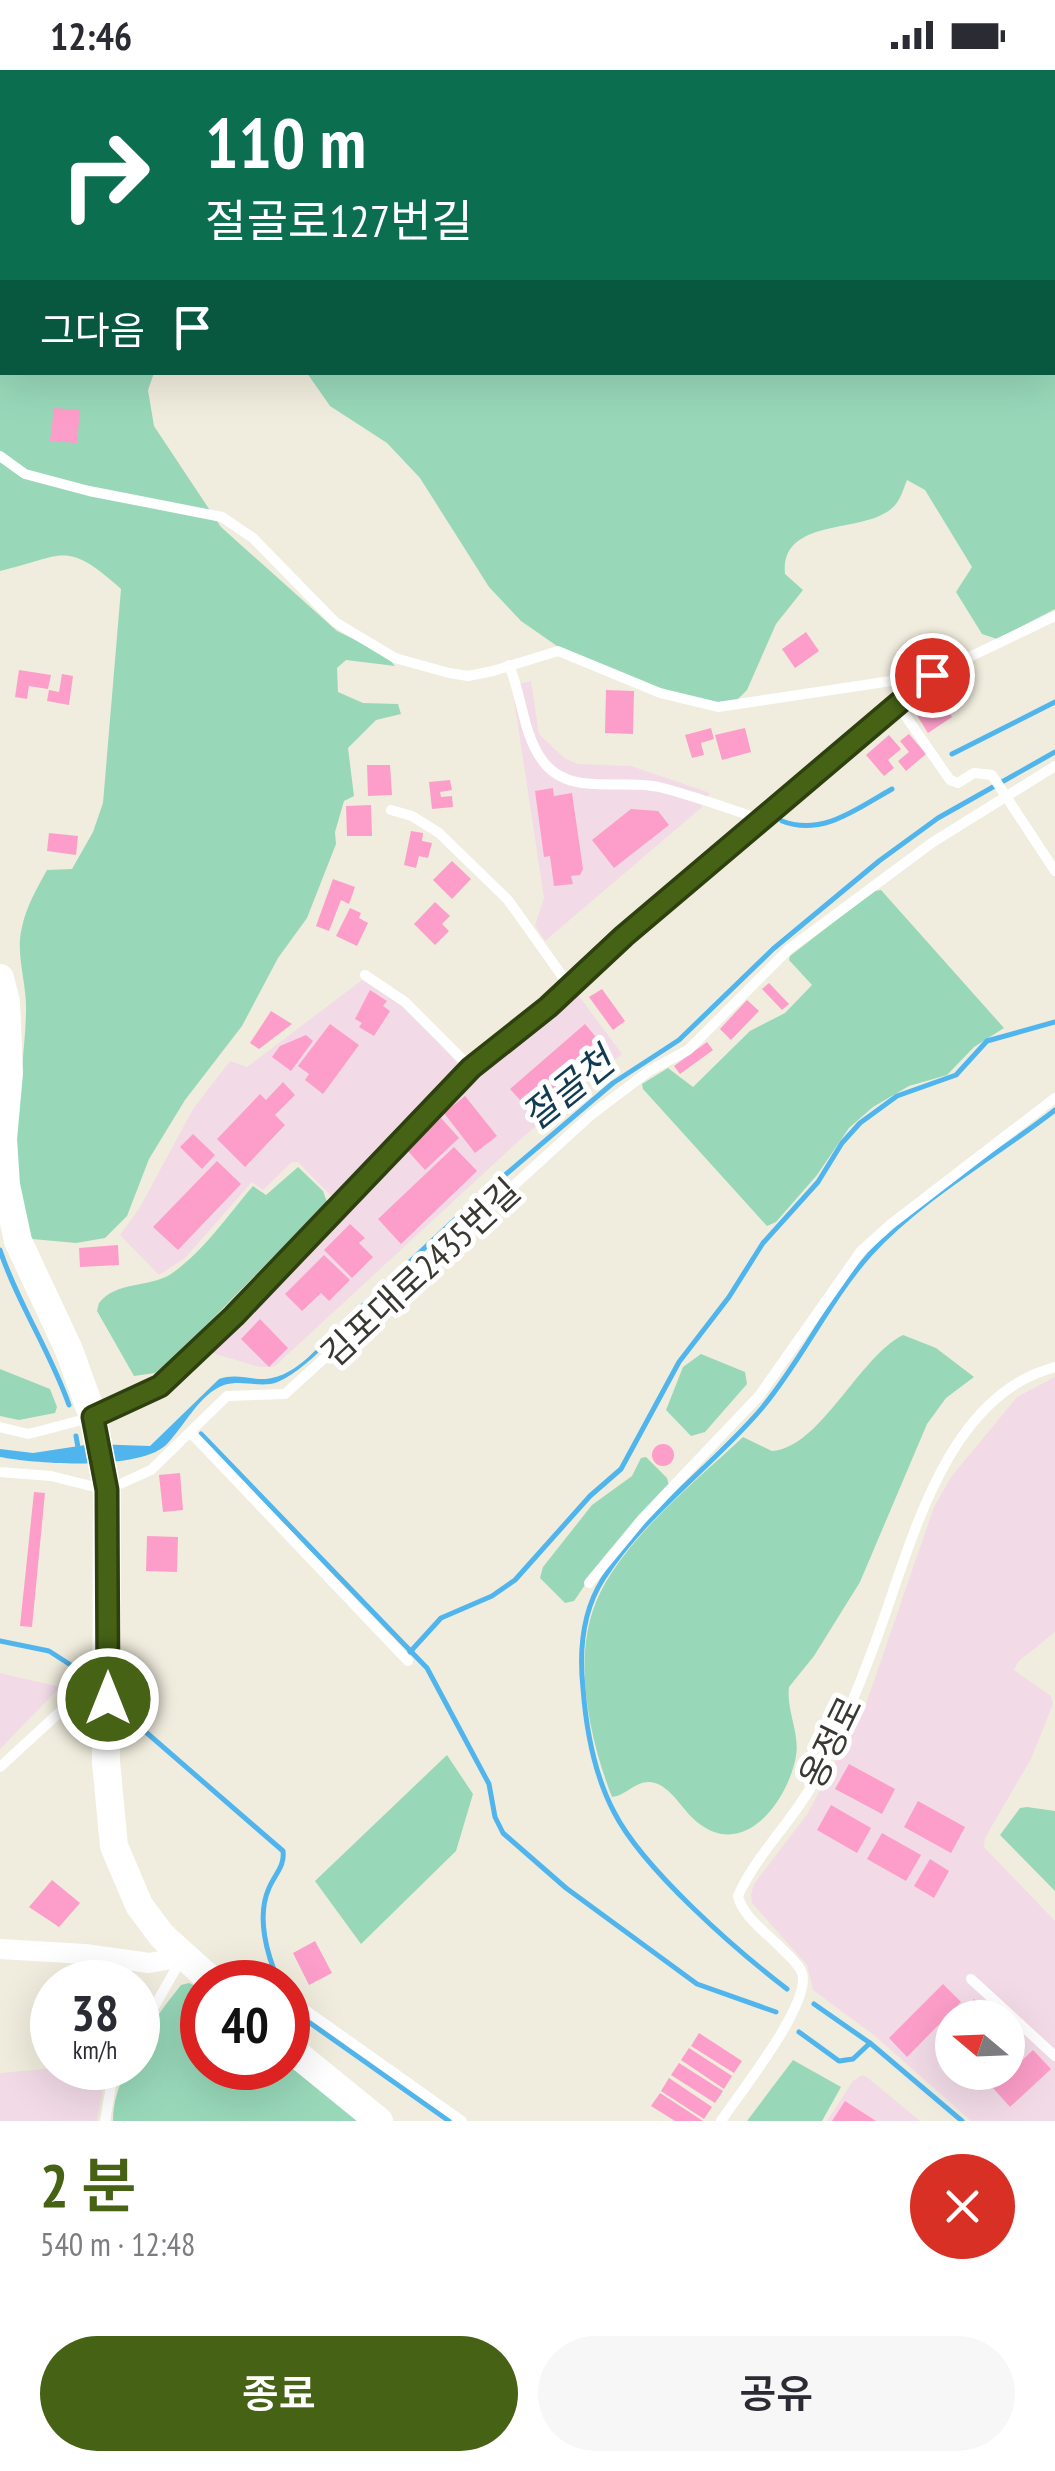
<!DOCTYPE html>
<html lang="ko">
<head>
<meta charset="utf-8">
<style>
	body { margin:0; font-family:"PT Sans Narrow","Noto Sans KR",sans-serif; background:#f7f7f7; color:#2b2b33; height:100vh; display:flex; flex-direction:column; font-size:38px; white-space:nowrap }
	* { box-sizing:border-box; margin:0 }
	p { font-size:32px; color:#7c7c81 }
	.icon { flex:none; width:55px; height:55px; fill:none; stroke:currentColor; stroke-width:2; stroke-linecap:round; stroke-linejoin:round }
	.map { position:relative; height:2051px; overflow:hidden }
	.drawer { display:flex; flex-direction:column; background:#fff; flex:1 }
	.drawer>* { flex:none }
	.guide { position:absolute; left:0px; top:0px; width:1055px; height:305px; box-shadow:0 10px 40px #0002; background:#0b6e4f; color:#fff; overflow:hidden }
	.needle { width:65px; rotate:289deg }
	.controls { position:absolute; left:935px; top:1930px; display:grid; gap:20px }
	.controls a { display:grid; place-items:center; width:90px; height:90px; border-radius:50%; background:#fff; box-shadow:0 10px 40px #0002; font-size:50px }
	.speed { position:absolute; left:30px; top:1890px; display:flex; gap:20px; font-size:50px; font-weight:700; text-align:center }
	.speed>* { display:grid; place-content:center; width:130px; height:130px; border-radius:50%; background:#fff; box-shadow:0 10px 40px #0002; line-height:1 }
	.speed small { font-size:25px; font-weight:400 }
	.speed .limit { border:15px solid #d22; background:#fff; color:#111 }
	.pin { position:absolute; display:grid; place-items:center; width:85px; height:85px; color:#fff; margin:-42px; border:5px solid #fff; border-radius:50%; box-shadow:0 2px 10px #0007 }
	.me { position:absolute; width:110px; margin:-55px; rotate:0deg; stroke-linejoin:round; filter:drop-shadow(0 0 8px #0008) }
	.turn { display:flex; align-items:center; gap:35px; height:210px; padding:0 40px; font-size:45px }
	.turn .icon { width:130px; height:130px; stroke-width:2.5 }
	.turn b { display:block; font-size:70px; line-height:85px }
	.then { display:flex; align-items:center; height:95px; padding:0 40px; background:#0003; gap:20px; font-size:38px }
	.round { display:grid; place-items:center; flex:none; width:105px; height:105px; border-radius:52px; background:#f7f7f7 }
	.headline { display:flex; align-items:center; justify-content:space-between; height:170px; padding:0 40px }
	h1 { font-size:60px; font-weight:600; line-height:75px; color:#456215 }
	.primary-button { display:flex; gap:20px; margin-top:auto; padding:20px 40px }
	.primary-button a { flex:1; height:115px; border-radius:60px; background:#456215; color:#fff; font-size:40px; font-weight:600; line-height:115px; text-align:center }
	.primary-button a+a { background:#f7f7f7; color:#2b2b33 }
	.status { display:flex; justify-content:space-between; align-items:center; height:70px; padding:0 50px; background:#fff; direction:ltr }
	.status svg { height:28px; fill:currentColor }
	.map>svg:first-child { display:block }
	.industrial { fill:#f2dbe7; fill-rule:evenodd }
	.green { fill:#98d8b9 }
	.water { fill:#51b5ed }
	.lines { fill:none; stroke-linecap:round; stroke-linejoin:round }
	.stream { stroke:#51b5ed; stroke-width:5 }
	.building { fill:#fc9ec9 }
	.lane { stroke:#fff; stroke-width:10 }
	.street { stroke:#fff; stroke-width:20 }
	.secondary { stroke:#fff; stroke-width:28 }
	.route-casing { stroke:#2d400e; stroke-width:25 }
	.route { stroke:#456215; stroke-width:18 }
	.labels { text-anchor:middle; dominant-baseline:central; stroke-width:10; stroke-linejoin:round; paint-order:stroke }
	.street-label { font-size:35px; fill:#393832; stroke:#fff }
	.water-label { font-size:38px; font-style:italic; fill:#113b52; stroke:#fff }
</style>
</head>
<body>
<div class="status"><b>12:46</b><svg viewBox="0 0 49 12"><path d="M0 12V9h3v3zM5 12V6h3v6zM10 12V3h3v9zM15 12V0h3v12zM26 1h20v11H26zM47 4h2v5h-2z"/></svg></div>
<div class="map">
<svg width="1055" height="2051" viewBox="0 0 1055 2051">
	<rect width="100%" height="100%" fill="#f0edde"/>
	<g class="industrial">
		<polygon points="531,611 539,664 564,688 578,694 631,696 710,723 701,738 545,871 535,855 544,828 512,616"/>
		<polygon points="362,910 401,935 442,976 457,993 454,1005 335,1130 298,1092 292,1092 263,1120 252,1112 185,1188 159,1205 120,1165 139,1139 193,1039 230,991 247,997"/>
		<polygon points="573,925 579,926 622,984 523,1067 274,1297 259,1297 212,1283 475,1001"/>
		<path d="M1055 1307V1562L1018 1592 1014 1600 1051 1626 1053 1634 1031 1689 985 1768 984 1777 1055 1851V2051H971L875 1966 813 1920 807 1895 752 1833 751 1824 754 1814 808 1743 867 1631 934 1437 951 1407 1017 1327ZM952 1948H1008V2002H952Z"/>
		<polygon points="0,1603 60,1617 0,1679"/>
		<polygon points="55,1998 107,1998 97,2051 0,2051 0,2003"/>
		<polygon points="862,2005 868,2008 920,2051 827,2051 853,2011"/>
	</g>
	<g class="green">
		<path d="M7 0H1055V539L997 569 982 564 956 522 972 497 925 420 907 410C903 420 900 432 891 439 862 464 780 447 785 504L803 520 776 554 747 620 735 632 708 633 663 621 557 576 521 551 489 517 420 408 387 373 330 336 307 303 1052 302V2Z"/>
		<path d="M0 117 2 302 154 303 148 320 154 356 221 457 337 561 386 585 395 596 346 590 337 598 338 622 363 633 398 634 401 644 376 650 348 678 354 726 344 731 335 762 336 774 307 848 278 888 242 956 185 1030 149 1089 127 1146 105 1168 76 1173 32 1169C0 1106 25 1009 26 941 27 913 15 884 22 857 26 837 37 818 47 800L72 799 93 762 103 733 121 519C65 469 65 486 0 501Z"/>
		<polygon points="881,820 1004,958 974,977 947,1005 909,1016 873,1037 849,1058 817,1105 776,1152 767,1156 643,1019 642,1014 668,998 693,1017 750,961 785,943 812,915 789,890 790,886 874,821"/>
		<path d="M298 1097 323 1121 327 1132 173 1289 155 1303 134 1306 97 1241 99 1233C116 1211 149 1218 171 1204 203 1182 228 1145 253 1116L266 1125Z"/>
		<path d="M903 1265 936 1278 974 1307 946 1328 927 1354 860 1512 814 1586 789 1617C786 1640 800 1663 796 1686 789 1727 748 1788 701 1755 684 1744 674 1719 655 1713 637 1708 627 1726 612 1727 590 1671 572 1590 596 1532 621 1471 696 1411 743 1367L772 1381C820 1378 858 1288 903 1265Z"/>
		<polygon points="701,1284 745,1302 747,1314 705,1362 691,1366 666,1340 683,1297"/>
		<polygon points="0,1299 50,1319 57,1337 55,1343 19,1350 0,1346"/>
		<polygon points="646,1387 667,1408 669,1415 604,1487 574,1531 565,1533 540,1508 543,1497 592,1435 632,1406 641,1388"/>
		<polygon points="447,1685 473,1724 456,1781 361,1874 315,1811"/>
		<polygon points="1027,1737 1055,1741 1055,1821 1000,1765 1020,1738"/>
		<path d="M189 1913 202 1919V1998H288V1990L363 2051H113C113 2032 119 2014 128 1998H138C138 1968 163 1938 181 1915Z"/>
		<polygon points="793,1990 841,2017 822,2051 747,2051"/>
	</g>
	<path class="water" d="M342 1253C337 1268 291 1312 270 1314 254 1316 240 1310 224 1315 199 1324 184 1357 166 1375 138 1401 36 1394 0 1387V1379L33 1383 92 1374 150 1376 219 1309C237 1303 249 1310 266 1309 298 1306 321 1273 342 1253Z"/>
	<g class="lines">
		<g class="stream">
			<polyline points="952,684 1055,632"/>
			<path d="M782 751C822 767 858 738 892 719"/>
			<path d="M0 1180C18 1234 50 1281 69 1335"/>
			<polyline points="339,1258 478,1128 613,1013 679,970 773,879 879,791 938,748 1055,682"/>
			<polyline points="201,1364 427,1598 489,1714 495,1747 503,1763 566,1818 697,1914 776,1942"/>
			<polyline points="76,1366 79,1383"/>
			<polyline points="0,1571 49,1581 80,1601"/>
			<polyline points="410,1582 441,1548 492,1526 515,1510 590,1426 621,1399 679,1292 729,1227 763,1173 818,1112 842,1073 860,1053 897,1026 956,1005 987,971 1055,952"/>
			<path d="M140 1657 283 1781C285 1796 275 1804 269 1818 256 1847 267 1885 279 1912"/>
			<path d="M787 1919C736 1880 643 1799 614 1742 595 1706 586 1658 583 1618 579 1580 582 1542 603 1509 645 1443 712 1397 762 1338 802 1290 829 1230 870 1184 922 1127 995 1087 1055 1040"/>
			<polyline points="814,1934 870,1973 962,2051"/>
			<polyline points="310,1953 449,2051"/>
			<polyline points="799,1962 839,1991 853,1989 870,1973"/>
		</g>
	</g>
	<g class="building">
		<polygon points="54,338 80,340 77,373 50,371"/>
		<polygon points="806,562 819,581 795,598 782,579"/>
		<polygon points="19,600 51,605 48,619 29,616 27,629 15,627"/>
		<polygon points="62,604 73,606 69,635 47,631 49,620 59,622"/>
		<polygon points="606,620 634,621 633,664 605,663"/>
		<polygon points="937,623 952,647 928,663 913,639"/>
		<polygon points="711,658 714,669 701,673 704,685 692,688 685,665"/>
		<polygon points="745,658 751,682 722,690 715,665"/>
		<polygon points="909,664 926,684 906,701 898,691 909,682 900,671"/>
		<polygon points="889,665 901,679 888,690 894,698 884,706 866,685"/>
		<polygon points="367,695 390,695 392,725 368,726"/>
		<polygon points="450,710 452,720 440,722 441,727 452,726 453,737 432,739 429,712"/>
		<polygon points="553,718 554,726 572,723 583,799 580,805 571,806 573,814 554,816 550,786 544,787 535,721"/>
		<polygon points="371,735 372,766 347,766 346,736"/>
		<polygon points="631,739 658,741 669,755 614,798 592,770"/>
		<polygon points="411,761 423,763 422,771 432,773 428,788 419,786 416,798 404,795"/>
		<polygon points="49,763 78,766 76,785 47,781"/>
		<polygon points="452,791 471,809 452,829 433,810"/>
		<polygon points="333,809 355,817 349,834 341,830 329,861 316,856"/>
		<polygon points="435,832 450,846 442,854 449,861 435,875 414,854"/>
		<polygon points="350,838 361,843 359,848 368,853 357,876 336,866"/>
		<polygon points="769,913 789,934 782,940 762,919"/>
		<polygon points="602,919 625,951 613,960 589,927"/>
		<polygon points="370,920 387,931 383,936 390,941 374,966 359,957 362,953 355,949"/>
		<polygon points="747,930 759,941 731,970 720,959"/>
		<polygon points="271,941 292,954 259,979 250,973"/>
		<polygon points="330,954 359,975 323,1024 305,1010 309,1004 298,996"/>
		<polygon points="585,954 606,979 532,1043 510,1019"/>
		<polygon points="306,965 313,971 291,1001 272,987 280,976"/>
		<polygon points="707,972 713,980 680,1004 674,996"/>
		<polygon points="283,1012 295,1025 275,1045 285,1055 245,1097 217,1069 260,1024 266,1030"/>
		<polygon points="465,1026 497,1066 475,1083 444,1043"/>
		<polygon points="441,1048 459,1068 425,1100 407,1080"/>
		<polygon points="193,1064 215,1085 202,1099 180,1077"/>
		<polygon points="454,1077 477,1101 401,1174 378,1149"/>
		<polygon points="217,1091 241,1114 178,1180 153,1157"/>
		<polygon points="350,1154 365,1168 359,1173 373,1187 352,1208 324,1180"/>
		<polygon points="118,1175 119,1195 80,1197 79,1178"/>
		<polygon points="324,1185 350,1210 329,1231 321,1223 302,1241 285,1224"/>
		<polygon points="260,1249 288,1278 269,1297 241,1269"/>
		<circle cx="663" cy="1385" r="11"/>
		<polygon points="180,1403 183,1440 163,1442 159,1405"/>
		<polygon points="34,1422 45,1423 32,1557 20,1556"/>
		<polygon points="147,1466 178,1467 177,1502 146,1501"/>
		<polygon points="849,1694 895,1719 882,1744 835,1719"/>
		<polygon points="918,1731 965,1757 951,1783 904,1757"/>
		<polygon points="831,1735 871,1758 857,1783 817,1760"/>
		<polygon points="882,1763 921,1785 906,1811 867,1789"/>
		<polygon points="930,1789 949,1801 934,1828 914,1816"/>
		<polygon points="52,1810 80,1833 59,1857 29,1837"/>
		<polygon points="315,1871 332,1903 309,1915 293,1883"/>
		<polygon points="943,1914 961,1932 907,1987 889,1968"/>
		<polygon points="974,1929 994,1945 992,1948 959,1948"/>
		<polygon points="699,1963 742,1991 734,2003 691,1976"/>
		<polygon points="689,1978 732,2006 724,2019 681,1990"/>
		<polygon points="1033,1980 1051,1999 1010,2037 993,2018"/>
		<polygon points="679,1993 723,2021 715,2033 671,2005"/>
		<polygon points="669,2008 712,2037 704,2049 661,2021"/>
		<polygon points="660,2023 703,2051 675,2051 651,2036"/>
		<polygon points="845,2031 876,2051 832,2051"/>
	</g>
	<g class="lines">
		<g class="lane">
			<polyline points="0,386 25,404 89,421 222,447 253,468 335,552 395,588 449,603 468,606 493,601 558,581 660,623 718,637 931,605"/>
			<path d="M509 595C522 626 523 664 542 690 569 728 621 708 659 717 694 726 728 738 762 750"/>
			<polyline points="898,635 950,710 958,713 974,703 992,705 1055,801"/>
			<polyline points="391,740 412,746 439,763 508,830 570,917"/>
			<polyline points="365,905 405,932 471,998"/>
			<polyline points="0,1357 28,1364 44,1360 93,1347 160,1316 234,1246 471,998 548,937 624,866 932,605 1055,546"/>
			<polyline points="191,1363 408,1591"/>
			<polyline points="0,1402 51,1406 107,1420 151,1400 227,1326 285,1324 591,1045 649,1001 688,980 789,879 933,772 1055,696"/>
			<polyline points="589,1513 642,1449 759,1326 861,1181 891,1154 1055,1028"/>
			<polyline points="0,1697 100,1605"/>
			<polyline points="971,1909 1055,1986"/>
			<polyline points="288,1955 304,1939 462,2051"/>
			<polyline points="138,1965 182,1888"/>
			<polyline points="105,2051 112,2010 119,1998"/>
			<path d="M721 2051C739 2024 812 1933 802 1903 799 1894 789 1886 782 1879 768 1864 742 1846 738 1826 756 1785 792 1752 814 1712 838 1668 858 1619 875 1573 910 1480 943 1326 1055 1297"/>
		</g>
		<polyline class="street" points="0,1879 85,1884 149,1893 183,1887"/>
		<g class="secondary">
			<polyline points="0,908 6,932 9,1003 3,1069 6,1115 18,1171 69,1280 93,1347 107,1420 106,1692 114,1776 139,1835 162,1866 213,1912"/>
			<polyline points="288,1977 379,2051"/>
		</g>
	</g>
	<g class="lines">
		<g class="route-casing">
			<polyline id="route" points="108,1629 107,1420 93,1347 160,1316 234,1246 471,998 548,937 624,866 932,605"/>
		</g>
		<use href="#route" class="route"/>
	</g>
	<g class="labels">
		<g class="street-label">
			<text transform="translate(420 1202) rotate(-43)">김포대로2435번길</text>
			<text transform="translate(830 1672) rotate(-64)">옹정로</text>
		</g>
		<g class="water-label">
			<text transform="translate(567 1018) rotate(-39)">절골천</text>
		</g>
	</g>
</svg>
<div class="controls">
<a><svg class="needle" viewBox="-14 -14 28 28"><path d="M0-13l5 13h-10z" fill="#e53935"/><path d="M0 13l5-13h-10z" fill="#7c7c81"/></svg></a>
</div>
<div class="speed"><div>38<small>km/h</small></div><div class="limit">40</div></div>
<div class="pin" style="left:932px;top:605px;background:#d93025"><svg class="icon" aria-label="arrive" viewBox="0 0 24 24"><path d="M6 21V4h12l-3 4 3 4H6"/></svg></div>
<svg class="me" style="left:108px;top:1629px" viewBox="-20 -20 40 40"><circle r="17" fill="#456215" stroke="#fff" stroke-width="3"/><path d="M0-11L8 9 0 5-8 9z" fill="#fff"/></svg>
<div class="guide">
<div class="turn"><svg class="icon" aria-label="right" viewBox="0 0 24 24"><path d="M7 20v-9h11M14 6l5 5-5 5"/></svg><div><b>110 m</b>절골로127번길</div></div>
<div class="then">그다음<svg class="icon" aria-label="arrive" viewBox="0 0 24 24"><path d="M6 21V4h12l-3 4 3 4H6"/></svg></div>
</div>
</div>
<section class="drawer">
<div class="headline"><div><h1>2 분</h1><p>540 m · 12:48</p></div><a class="round" style="background:#d93025;color:#fff"><svg class="icon" aria-label="close" viewBox="0 0 24 24"><path d="M6 6l12 12M18 6L6 18"/></svg></a></div>
<div class="primary-button"><a>종료</a><a>공유</a></div>
</section>
</body>
</html>
